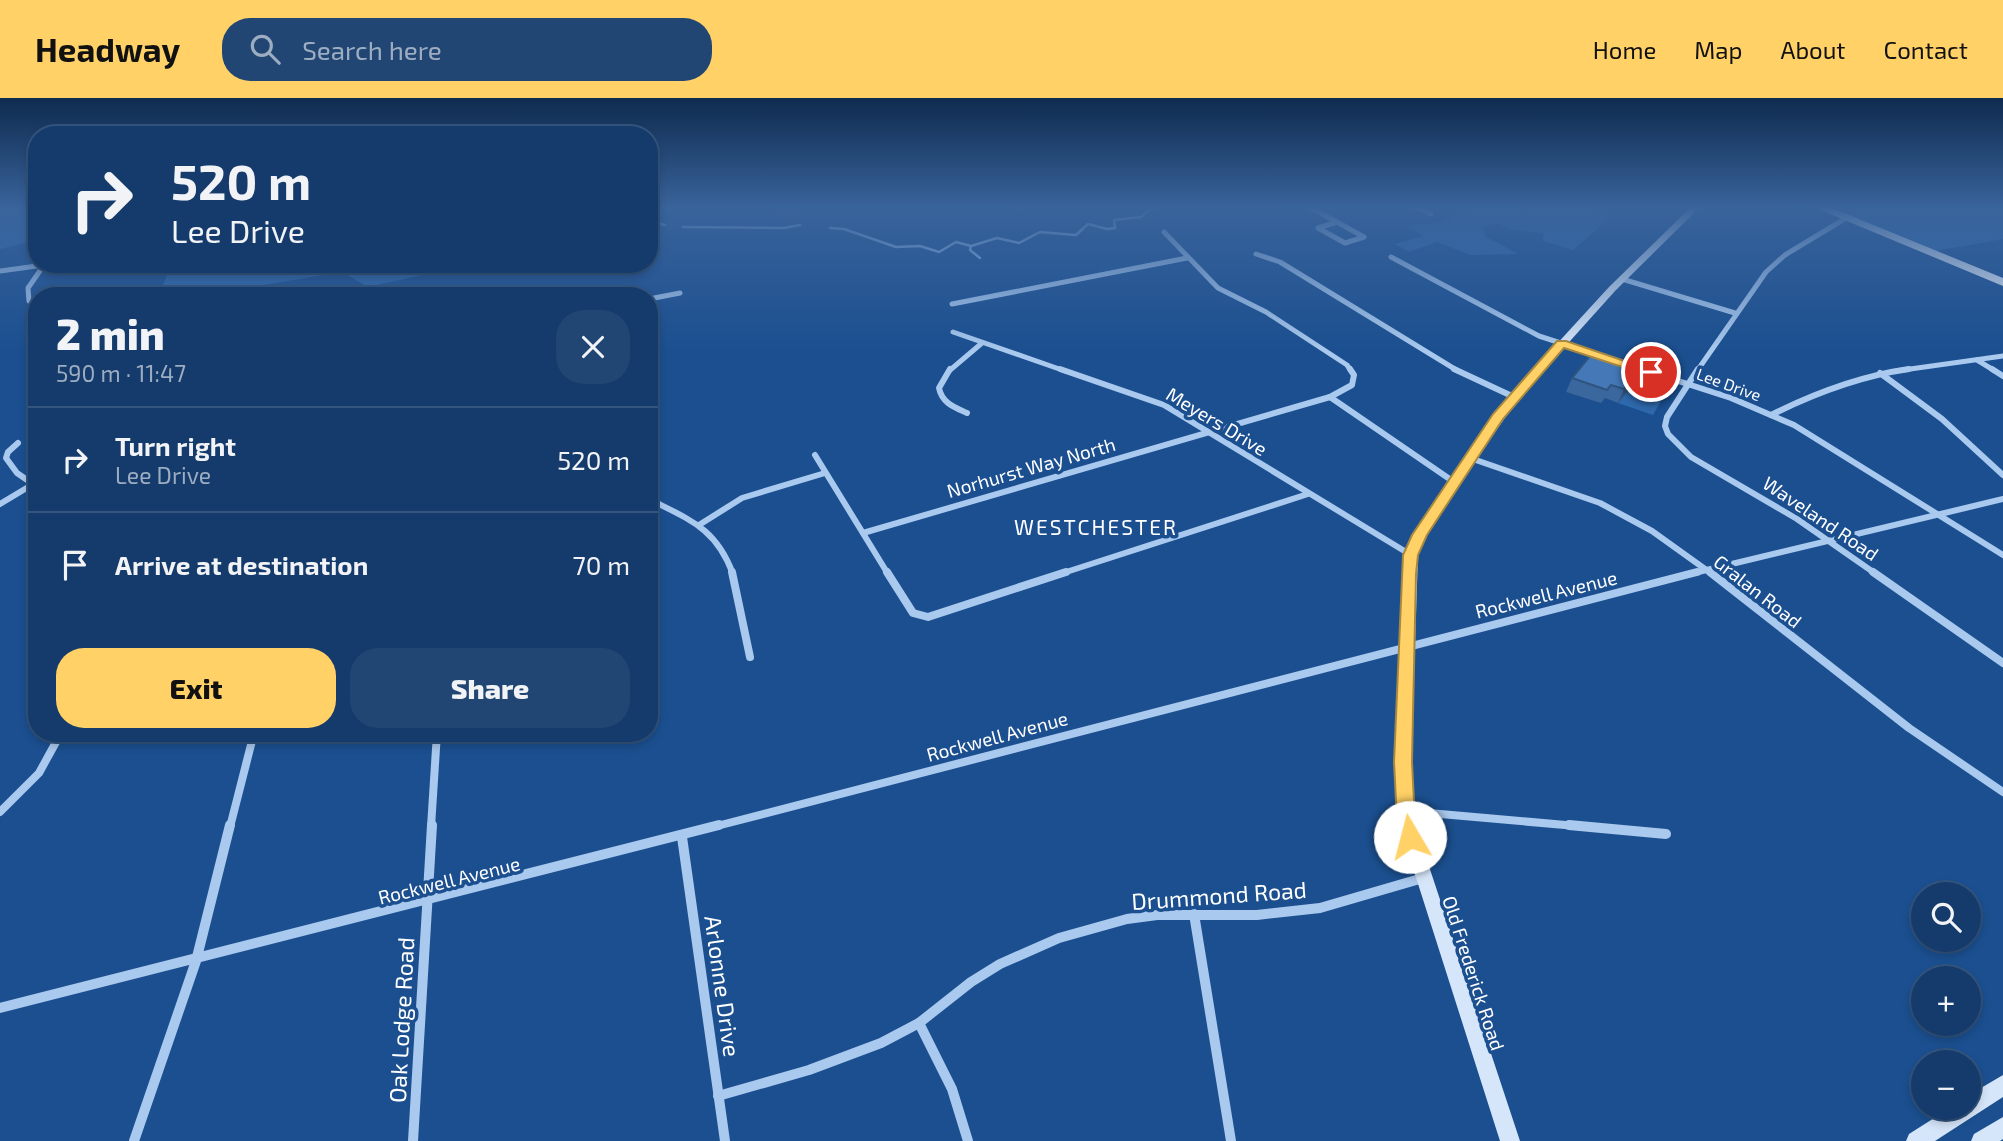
<!DOCTYPE html>
<html lang="en">
<head>
<meta charset="utf-8">
<style>
	body { margin:0; font-family:"Exo 2",sans-serif; background:#214673; color:#f1f3f6; height:100vh; display:flex; flex-direction:column; font-size:26px; white-space:nowrap }
	* { box-sizing:border-box; margin:0 }
	p { font-size:23px; color:#9dadc1 }
	.icon { flex:none; width:38px; height:38px; fill:none; stroke:currentColor; stroke-width:2; stroke-linecap:round; stroke-linejoin:round }
	.map { position:relative; flex:1; overflow:hidden }
	.sheet { position:absolute; left:28px; top:189px; width:630px; height:455px; display:flex; flex-direction:column; background:#143b6b; border-radius:28px; box-shadow:0 4px 10px #0003,0 0 0 2px #33557e }
	.sheet>* { flex:none }
	.hud { position:absolute; left:28px; top:28px; width:630px; height:147px; border-radius:28px; box-shadow:0 4px 10px #0003,0 0 0 2px #33557e; background:#143b6b; color:#f1f3f6; overflow:hidden }
	.buttons { position:absolute; left:1911px; top:784px; display:grid; gap:14px }
	.buttons a { display:grid; place-items:center; width:70px; height:70px; border-radius:50%; background:#143b6b; box-shadow:0 4px 10px #0003,0 0 0 2px #33557e; font-size:35px }
	.pin { position:absolute; display:grid; place-items:center; width:60px; height:60px; color:#fff; margin:-30px; border:4px solid #fff; border-radius:50%; box-shadow:0 2px 7px #0007 }
	.me { position:absolute; width:77px; margin:-38px; rotate:352deg; stroke-linejoin:round; filter:drop-shadow(0 0 5px #0008) }
	.turn { display:flex; align-items:center; gap:24px; height:147px; padding:0 28px; font-size:32px }
	.turn .icon { width:91px; height:91px; stroke-width:2.5 }
	.turn b { display:block; font-size:49px; line-height:60px }
	.round { display:grid; place-items:center; flex:none; width:74px; height:74px; border-radius:28px; background:#214673 }
	.summary { display:flex; align-items:center; justify-content:space-between; height:119px; padding:0 28px }
	h1 { font-size:42px; font-weight:800; line-height:52px }
	.primary-button { display:flex; gap:14px; margin-top:auto; padding:14px 28px }
	.primary-button a { flex:1; height:80px; border-radius:28px; background:#ffd166; color:#111; font-size:28px; font-weight:800; line-height:80px; text-align:center }
	.primary-button a+a { background:#214673; color:#f1f3f6 }
	ul { padding:0; list-style:none }
	li { display:flex; align-items:center; gap:21px; height:105px; padding:0 28px; border-top:2px solid #33557e }
	li div { flex:1 }
	li b { display:block; font-size:26px }
	li em { font-style:normal }
	header { display:flex; align-items:center; gap:42px; box-sizing:border-box; height:98px; padding:0 35px; background:#ffd166; color:#111 }
	header strong { font-size:33px }
	nav { display:flex; gap:38px; margin-inline-start:auto; font-size:24px }
	.search { width:490px; height:63px; background:#214673; display:flex; align-items:center; gap:18px; box-sizing:border-box; padding:0 24px; border-radius:28px; color:#9dadc1; font-size:26px }
	.map>svg:first-child { display:block }
	.green { fill:#2e69ad }
	.lines { fill:none; stroke-linecap:round; stroke-linejoin:round }
	.stream { stroke:#9cc4f0; stroke-width:2.5 }
	.street-far3 { stroke:#a9c9ee; stroke-width:5 }
	.street-far2 { stroke:#a9c9ee; stroke-width:6 }
	.street-far1 { stroke:#a9c9ee; stroke-width:8 }
	.street { stroke:#a9c9ee; stroke-width:10 }
	.secondary { fill:#d6e6fa; fill-rule:evenodd }
	.primary { fill:#f0f6ff; fill-rule:evenodd }
	.wall { fill:#3a679d }
	.shaded-wall { fill:#305480 }
	.building { fill:#4478b7; stroke:#305480; stroke-width:2 }
	.route { fill:#ffd166; stroke:#a68842; stroke-width:2 }
	.labels { text-anchor:middle; dominant-baseline:central; stroke-width:7; stroke-linejoin:round; paint-order:stroke }
	.far-street-label { font-size:16px; fill:#fff; stroke:#1b4f8f }
	.street-label { font-size:19px; fill:#fff; stroke:#1b4f8f }
	.neighbourhood-label { font-size:21px; letter-spacing:2px; fill:#fff; stroke:#1b4f8f }
	.near-street-label { font-size:23px; fill:#fff; stroke:#1b4f8f }
</style>
</head>
<body>
<header>
<strong>Headway</strong>
<div class="search"><svg class="icon" aria-label="search" viewBox="0 0 24 24"><circle cx="10" cy="10" r="6"/><path d="M15 15l6 6"/></svg>Search here</div>
<nav><a>Home</a><a>Map</a><a>About</a><a>Contact</a></nav>
</header>
<div class="map">
<svg width="2003" height="1043" viewBox="0 0 2003 1043">
	<rect width="100%" height="100%" fill="#1b4f8f"/>
	<g class="green">
		<polygon points="0,108 37,108 37,142 0,151"/>
		<polygon points="1475,108 1591,108 1588,110 1609,120 1573,152 1543,143 1544,135 1512,132 1497,126 1483,129 1485,138 1518,156 1471,157 1437,144 1409,154 1395,146 1423,138 1406,128 1442,124"/>
		<polygon points="1821,108 2003,108 2003,141 1936,153"/>
		<polygon points="172,166 473,166 368,189 342,174 245,190 225,198 158,198"/>
		<polygon points="1627,292 1661,303 1653,317 1618,305"/>
	</g>
	<g class="lines">
		<g class="stream">
			<polyline points="649,118 657,125 665,127"/>
			<polyline points="683,129 784,130 800,127"/>
			<polyline points="830,130 844,131 896,149 920,148 939,154 956,144 971,148 997,140 1019,145 1040,134 1076,137 1088,126 1107,131 1115,130 1114,122 1141,119 1154,108"/>
			<polyline points="971,148 970,152 980,160"/>
		</g>
		<g class="street-far3">
			<polyline points="1307,108 1337,124"/>
			<polyline points="1415,108 1431,116"/>
			<polygon points="1337,124 1364,139 1345,145 1318,130"/>
			<polyline points="1164,134 1218,190 1266,214 1347,267 1351,273"/>
			<polyline points="1256,156 1280,164 1458,273"/>
			<polyline points="1391,159 1539,238 1647,273"/>
			<polyline points="0,173 44,167"/>
			<polyline points="1622,181 1735,215"/>
			<polyline points="649,201 680,195"/>
			<polyline points="952,206 1187,160"/>
			<polyline points="37,209 29,203 28,190 44,167"/>
			<polyline points="953,234 1065,273"/>
			<polyline points="1977,262 1995,273"/>
			<polyline points="949,273 982,245"/>
			<polyline points="1697,273 1766,174 1785,157 1846,120"/>
			<polyline points="1896,273 2003,258"/>
		</g>
		<g class="street-far2">
			<path d="M950 271 939 290C942 305 954 309 967 315"/>
			<polyline points="1060,271 1164,307 1411,457"/>
			<polyline points="1454,271 1514,299"/>
			<polyline points="1641,271 1731,300 1794,327 2003,457"/>
			<polyline points="1698,271 1667,319 1665,328 1668,336 1691,359 1797,421 1876,476"/>
			<polyline points="1992,271 2003,278"/>
			<polyline points="1880,275 1942,321 2003,377"/>
			<polyline points="1330,299 1352,287 1354,277 1350,271"/>
			<path d="M1771 317C1815 295 1860 278 1909 271"/>
			<polyline points="18,345 8,354 6,360 17,375 33,386"/>
			<polyline points="815,357 888,476"/>
			<polyline points="1470,360 1600,405 1652,433 1712,476"/>
			<path d="M649 401C690 422 716 430 733 476"/>
			<polyline points="0,406 35,385"/>
			<polyline points="699,427 742,400 825,375"/>
			<polyline points="863,435 1330,299 1454,384"/>
			<polyline points="1060,476 1308,396"/>
			<polyline points="1690,476 2003,401"/>
		</g>
		<g class="street-far1">
			<polyline points="732,474 750,559"/>
			<polyline points="887,474 913,515 928,519 1066,474"/>
			<polyline points="1710,474 1909,630 2003,694"/>
			<polyline points="1873,474 2003,565"/>
			<polyline points="1406,713 1588,729"/>
			<polyline points="0,714 39,675 61,635"/>
			<polyline points="230,729 254,635"/>
			<polyline points="431,729 437,635"/>
			<polyline points="713,729 1697,474"/>
		</g>
		<g class="street">
			<polyline points="1569,727 1666,736"/>
			<polyline points="682,739 725,1043"/>
			<polyline points="1194,816 1231,1043"/>
			<polyline points="0,910 719,727"/>
			<polyline points="919,925 952,991 968,1043"/>
			<polyline points="718,998 809,972 881,945 919,925 971,884 1000,866 1059,840 1127,821 1157,817 1257,817 1320,810 1423,780"/>
			<polyline points="134,1043 196,863 230,727"/>
			<polyline points="413,1043 432,727"/>
		</g>
		<g class="secondary">
			<polygon points="1692,108 1701,108 1615,193 1518,301 1436,419 1418,457 1411,664 1414,723 1520,1043 1500,1043 1398,723 1395,664 1404,457 1426,416 1510,297 1609,189"/>
			<polygon points="2003,977 2003,999 1935,1043 1906,1043 1909,1036 1950,1010 1969,1010 1969,997"/>
			<polygon points="2003,1019 2003,1041 2000,1043 1971,1043 1974,1036"/>
		</g>
		<polygon class="primary" points="1811,108 1827,108 2003,180 2003,188"/>
	</g>
	<g class="wall">
		<polygon points="775,108 798,108 799,119 781,122"/>
		<polygon points="1605,257 1604,259 1635,285 1618,305 1605,300 1601,305 1566,294 1572,280"/>
	</g>
	<g class="shaded-wall">
		<polygon points="798,110 799,119 781,122 779,113"/>
		<polygon points="1642,271 1635,285 1618,305 1624,291"/>
	</g>
	<g class="building">
		<polygon points="778,108 798,108 798,110 779,113"/>
		<polygon points="1594,253 1605,257 1603,259 1642,271 1624,291 1611,287 1607,292 1572,280"/>
	</g>
	<linearGradient id="sky" x2="0" y2="1"><stop stop-color="#0f2b4f"/><stop offset="0.43" stop-color="#39639b"/><stop offset="1" stop-color="#39639b" stop-opacity="0"/></linearGradient>
	<rect width="2003" height="254" fill="url(#sky)"/>
	<polygon class="route" points="1557,243 1566,243 1657,274 1647,277 1564,250 1503,321 1427,437 1418,457 1416,476 1412,664 1415,723 1419,739 1417,745 1410,747 1403,745 1397,723 1394,664 1403,457 1412,437 1493,316"/>
	<g class="labels">
		<g class="far-street-label">
			<text transform="translate(1729 286) rotate(20)">Lee Drive</text>
		</g>
		<g class="street-label">
			<text transform="translate(1217 323) rotate(31)">Meyers Drive</text>
			<text transform="translate(1031 369) rotate(-16)">Norhurst Way North</text>
			<text transform="translate(1821 420) rotate(34)">Waveland Road</text>
			<text transform="translate(1758 493) rotate(38)">Gralan Road</text>
			<text transform="translate(1546 496) rotate(-14)">Rockwell Avenue</text>
			<text transform="translate(997 638) rotate(-15)">Rockwell Avenue</text>
			<text transform="translate(449 782) rotate(-14)">Rockwell Avenue</text>
			<text transform="translate(1474 875) rotate(72)">Old Frederick Road</text>
		</g>
		<g class="neighbourhood-label">
			<text x="1096" y="428">WESTCHESTER</text>
		</g>
		<g class="near-street-label">
			<text transform="translate(1219 797) rotate(-4)">Drummond Road</text>
			<text transform="translate(723 888) rotate(82)">Arlonne Drive</text>
			<text transform="translate(401 922) rotate(-87)">Oak Lodge Road</text>
		</g>
	</g>
</svg>
<div class="buttons">
<a><svg class="icon" aria-label="search" viewBox="0 0 24 24"><circle cx="10" cy="10" r="6"/><path d="M15 15l6 6"/></svg></a>
<a>+</a>
<a>−</a>
</div>
<div class="pin" style="left:1651px;top:274px;background:#d93025"><svg class="icon" aria-label="arrive" viewBox="0 0 24 24"><path d="M6 21V4h12l-3 4 3 4H6"/></svg></div>
<svg class="me" style="left:1410px;top:739px" viewBox="-20 -20 40 40"><circle r="19" fill="#fff"/><path d="M0-13L10 11 0 6-10 11z" fill="#ffd166"/></svg>
<div class="hud">
<div class="turn"><svg class="icon" aria-label="right" viewBox="0 0 24 24"><path d="M7 20v-9h11M14 6l5 5-5 5"/></svg><div><b>520 m</b>Lee Drive</div></div>
</div>
<section class="sheet">
<div class="summary"><div><h1>2 min</h1><p>590 m · 11:47</p></div><a class="round"><svg class="icon" aria-label="close" viewBox="0 0 24 24"><path d="M6 6l12 12M18 6L6 18"/></svg></a></div>
<ul>
<li><svg class="icon" aria-label="right" viewBox="0 0 24 24"><path d="M7 20v-9h11M14 6l5 5-5 5"/></svg><div><b>Turn right</b><p>Lee Drive</p></div><em>520 m</em></li>
<li><svg class="icon" aria-label="arrive" viewBox="0 0 24 24"><path d="M6 21V4h12l-3 4 3 4H6"/></svg><div><b>Arrive at destination</b></div><em>70 m</em></li>
</ul>
<div class="primary-button"><a>Exit</a><a>Share</a></div>
</section>
</div>
</body>
</html>
